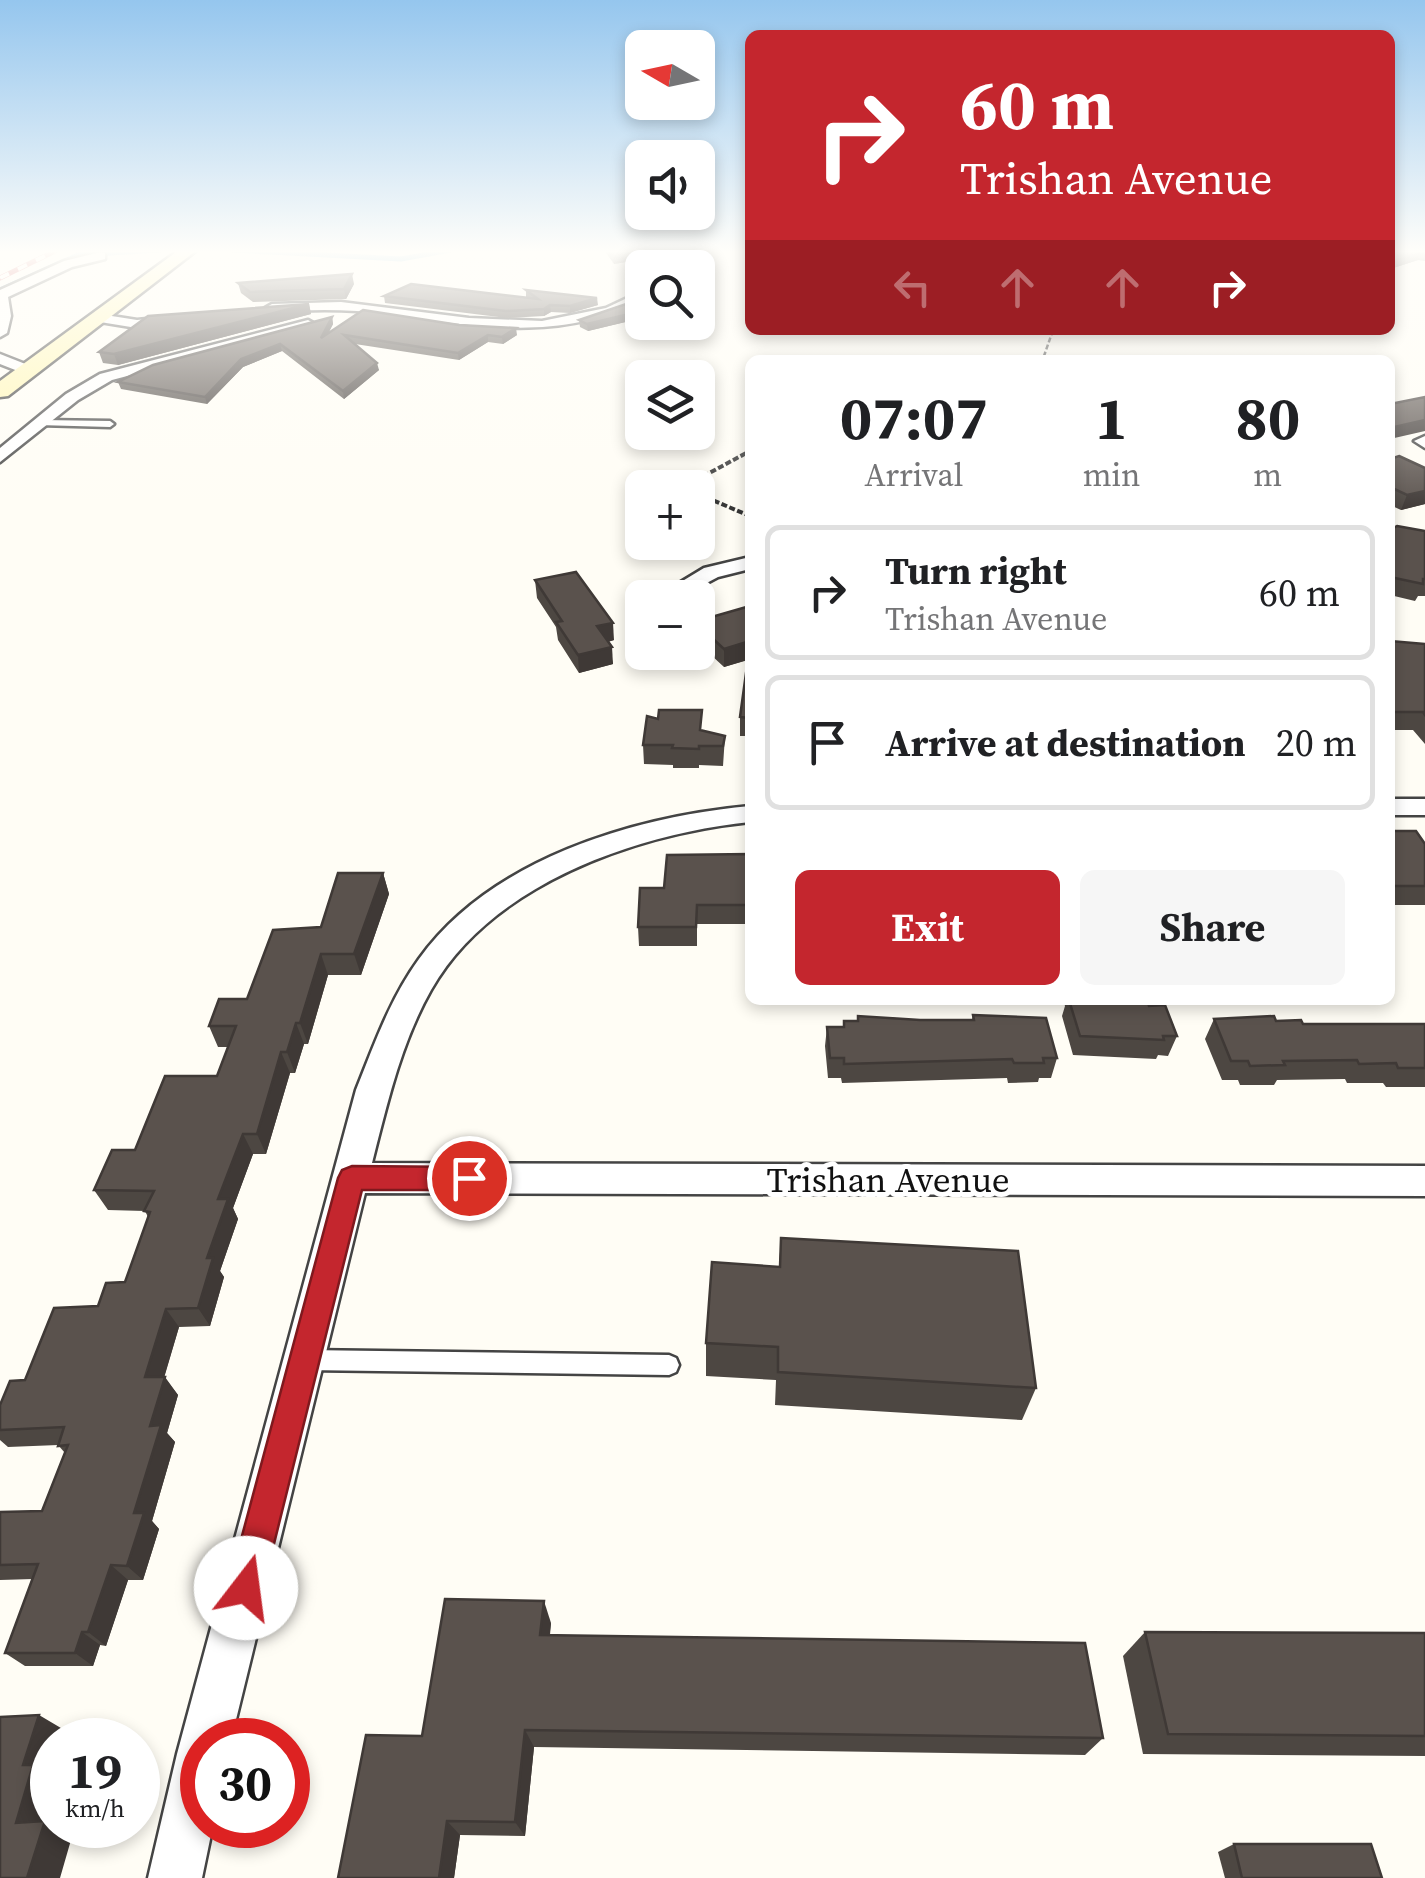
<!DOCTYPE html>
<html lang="en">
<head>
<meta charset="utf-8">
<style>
	body { margin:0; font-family:"Source Serif 4",serif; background:#f6f6f6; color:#202124; height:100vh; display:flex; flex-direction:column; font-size:38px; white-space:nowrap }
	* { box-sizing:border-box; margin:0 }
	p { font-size:32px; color:#757577 }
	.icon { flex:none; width:55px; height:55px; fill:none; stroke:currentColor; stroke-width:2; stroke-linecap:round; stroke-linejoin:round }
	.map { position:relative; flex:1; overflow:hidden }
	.side { position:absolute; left:745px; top:355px; width:650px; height:650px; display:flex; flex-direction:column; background:#fff; border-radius:15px; box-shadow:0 5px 15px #0003 }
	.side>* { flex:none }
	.top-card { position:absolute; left:745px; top:30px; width:650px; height:305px; border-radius:15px; box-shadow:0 5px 15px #0003; background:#c4262e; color:#fff; overflow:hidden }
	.needle { width:65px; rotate:279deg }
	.fabs { position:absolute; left:625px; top:30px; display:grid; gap:20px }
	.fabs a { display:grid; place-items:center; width:90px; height:90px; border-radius:15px; background:#fff; box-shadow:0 5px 15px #0003; font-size:50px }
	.speed { position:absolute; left:30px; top:1718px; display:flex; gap:20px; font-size:50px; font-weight:700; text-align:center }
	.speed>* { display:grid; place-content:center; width:130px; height:130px; border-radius:50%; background:#fff; box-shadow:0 5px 15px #0003; line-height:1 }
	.speed small { font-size:25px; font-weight:400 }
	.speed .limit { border:15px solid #d22; background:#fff; color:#111 }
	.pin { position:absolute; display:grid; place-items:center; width:85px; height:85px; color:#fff; margin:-42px; border:5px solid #fff; border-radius:50%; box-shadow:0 2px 10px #0007 }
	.me { position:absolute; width:110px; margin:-55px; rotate:15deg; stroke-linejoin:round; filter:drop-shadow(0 0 8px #0008) }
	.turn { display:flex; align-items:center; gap:35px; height:210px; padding:0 50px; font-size:45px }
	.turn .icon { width:130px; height:130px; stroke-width:2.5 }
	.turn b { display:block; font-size:70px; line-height:85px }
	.lanes { display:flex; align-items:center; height:95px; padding:0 50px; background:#0003; justify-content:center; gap:50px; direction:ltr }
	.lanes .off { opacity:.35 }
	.eta { display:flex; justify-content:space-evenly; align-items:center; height:170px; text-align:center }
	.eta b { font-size:60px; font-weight:700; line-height:70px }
	.primary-button { display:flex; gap:20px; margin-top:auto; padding:20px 50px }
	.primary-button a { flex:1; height:115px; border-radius:15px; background:#c4262e; color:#fff; font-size:40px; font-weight:700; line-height:115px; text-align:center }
	.primary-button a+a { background:#f6f6f6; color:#202124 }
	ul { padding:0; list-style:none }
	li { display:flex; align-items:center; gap:30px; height:135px; margin:0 20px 15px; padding:0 30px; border:5px solid #e0e0e0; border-radius:15px }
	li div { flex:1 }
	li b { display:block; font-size:38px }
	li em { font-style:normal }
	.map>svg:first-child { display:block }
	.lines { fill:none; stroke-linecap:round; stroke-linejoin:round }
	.stream { stroke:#3f96cf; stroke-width:5 }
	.lane-casing { stroke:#444; stroke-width:5 }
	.street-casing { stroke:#444; stroke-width:5 }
	.secondary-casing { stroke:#333; stroke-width:5 }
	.path-far1 { stroke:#333; stroke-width:2.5; stroke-dasharray:5 2.5; stroke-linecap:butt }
	.path { stroke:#333; stroke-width:4; stroke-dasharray:6 2.5; stroke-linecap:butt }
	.lane { fill:#fff; fill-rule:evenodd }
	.street { fill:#fff; fill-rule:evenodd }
	.secondary { fill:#fff6b0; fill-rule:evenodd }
	.rail-casing { stroke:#c4262e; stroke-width:5 }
	.rail { stroke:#fff; stroke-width:4; stroke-dasharray:10; stroke-linecap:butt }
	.wall { fill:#4d4742 }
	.shaded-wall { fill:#3f3936 }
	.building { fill:#5a524d; stroke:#3f3936; stroke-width:2.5 }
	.route { fill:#c4262e; stroke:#7f191e; stroke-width:2.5 }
	.labels { text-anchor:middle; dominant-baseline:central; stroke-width:10; stroke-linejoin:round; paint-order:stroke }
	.near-street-label { font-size:35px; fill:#111; stroke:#fff }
</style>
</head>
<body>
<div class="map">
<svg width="1425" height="1878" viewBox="0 0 1425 1878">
	<rect width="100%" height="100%" fill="#fffdf5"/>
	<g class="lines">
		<g class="stream">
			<polyline points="233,250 401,259 451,250"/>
			<polyline points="0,290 78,255 160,250"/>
		</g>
		<g class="lane-casing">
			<g id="lane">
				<polygon points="41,420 110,421 114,424 110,427 38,425 38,421"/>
				<polygon points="305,1350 669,1355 676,1358 679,1365 676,1372 669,1375 305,1370 298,1367 295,1360 298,1353"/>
			</g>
		</g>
		<g class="street-casing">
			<g id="street">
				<polygon points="655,250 667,250 663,268 650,268"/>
				<polygon points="101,252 105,253 105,259 72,267 8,297 11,316 7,333 0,337 0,290 64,261"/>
				<path d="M642 291V300C550 348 455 321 357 311 328 309 300 310 272 312L265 308 272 304 341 302 469 318 542 321 606 308Z"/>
				<polygon points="99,314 137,320 177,316 184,320 137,328 94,321 92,318"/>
				<polygon points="308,320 315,324 313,327 112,380 78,400 0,462 0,448 66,394 100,374"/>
				<polygon points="0,354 33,367 36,370 28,375 0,364"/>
				<polygon points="1425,436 1425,448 1414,441"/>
				<polygon points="750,557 750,569 718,577 684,595 670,595 666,591 704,568"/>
				<rect x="1390" y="799" width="35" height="16"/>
				<path d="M750 806V822C636 834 491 884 431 990 401 1043 387 1104 372 1163L1425 1166V1196L365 1193 231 1740H202V1825H213L202 1878H148L177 1754 356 1090C374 1045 390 999 419 959 491 859 633 817 750 806Z"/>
			</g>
		</g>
		<g class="secondary-casing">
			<polygon id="secondary" points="179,250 197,250 8,396 0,397 0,381"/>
		</g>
		<polyline class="path-far1" points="1029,360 1044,356 1053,330"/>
		<g class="path">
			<polyline points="691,488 700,478 750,451"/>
			<polyline points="698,494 750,516"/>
		</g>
		<use href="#lane" class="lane"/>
		<use href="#street" class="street"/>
		<use href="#secondary" class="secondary"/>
		<g class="rail-casing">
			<polyline id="rail" points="0,278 57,250"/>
		</g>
		<use href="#rail" class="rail"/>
	</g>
	<g class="wall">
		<polygon points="604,250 653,250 649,258 614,264"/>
		<polygon points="1425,250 1425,261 1418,260 1390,269"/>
		<polygon points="238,283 354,284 346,299 253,302 241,293"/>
		<polygon points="526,290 598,305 570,313 551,312 544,316 507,318 385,303 384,296 526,297"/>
		<polygon points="642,303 642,318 588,331 580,327 579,320"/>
		<polygon points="309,304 311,314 118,365 103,363 99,352"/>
		<polygon points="332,317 333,324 329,332 517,335 503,344 488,342 459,360 355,344 379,370 344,399 282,351 243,367 207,404 121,389 118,382"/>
		<polygon points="1390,459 1425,468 1425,504 1401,510 1390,505"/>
		<polygon points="1390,530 1425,531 1425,596 1418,596 1415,601 1390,595"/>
		<polygon points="535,580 614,640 608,642 613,664 579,673 558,640 556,627 537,598"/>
		<polygon points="750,606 750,736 740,736 740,717 748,660 724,667 698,643 698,625 701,624 701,620"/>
		<polygon points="1390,641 1425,644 1425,744 1413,730 1390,730"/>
		<polygon points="702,730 725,736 723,766 699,765 699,768 673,768 673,765 644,764 643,745"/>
		<polygon points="1390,831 1425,844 1425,905 1390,905"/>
		<polygon points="750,854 750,924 697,924 697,946 639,946 638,927 664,888"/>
		<polygon points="383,873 389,894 361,975 328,975 308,1044 304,1044 295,1073 290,1073 266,1154 253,1154 233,1208 238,1219 220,1271 224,1277 210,1326 179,1327 164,1377 178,1395 167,1433 175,1442 152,1521 159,1529 143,1580 128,1580 106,1646 100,1645 93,1666 25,1666 5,1653 33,1579 0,1580 0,1512 42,1511 65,1453 58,1445 8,1447 0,1440 0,1405 98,1306 125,1282 148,1217 145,1211 108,1210 94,1190 135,1150 217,1076 228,1047 218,1047 209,1026 247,999 321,927"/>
		<polygon points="1063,1000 1147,1000 1149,1006 1177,1036 1168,1056 1158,1055 1156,1059 1073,1055 1062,1016 1065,1006"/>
		<polygon points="973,1015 1057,1058 1051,1078 1039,1078 1038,1082 1008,1083 1007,1078 842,1083 841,1078 828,1078 825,1046 827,1027 843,1027 844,1021 972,1020"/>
		<polygon points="1214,1019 1276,1021 1303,1024 1425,1024 1425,1087 1386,1087 1383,1083 1347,1083 1345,1079 1277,1080 1274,1085 1240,1085 1238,1080 1222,1080 1205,1039"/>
		<polygon points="781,1238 1036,1388 1022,1420 775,1405 776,1380 706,1376 706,1343 779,1266"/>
		<polygon points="551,1623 550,1635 1103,1738 1085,1755 534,1747 525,1836 460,1835 454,1878 422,1736"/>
		<polygon points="1145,1632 1425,1633 1425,1756 1143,1754 1123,1656"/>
		<polygon points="1234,1844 1382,1878 1225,1878 1218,1852"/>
	</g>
	<g class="shaded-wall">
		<polygon points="649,250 653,250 649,258 614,264 614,257"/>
		<polygon points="670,250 692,250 670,254"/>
		<polygon points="1421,253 1418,260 1390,269 1390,262"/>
		<polygon points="352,274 354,284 346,299 344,289"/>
		<polygon points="597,298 598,305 570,313 570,306"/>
		<polygon points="309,304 311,314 118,365 114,354"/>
		<polygon points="550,305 551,312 544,316 544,309"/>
		<polygon points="642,311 642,318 588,331 587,324"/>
		<polygon points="332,317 333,324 322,345 321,338"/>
		<polygon points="516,328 517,335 503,344 502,337"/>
		<polygon points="488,335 488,342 459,360 458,353"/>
		<polygon points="280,344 282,351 243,367 207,404 205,397 241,359"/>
		<polygon points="377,363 379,370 344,399 343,391"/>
		<polygon points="1425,420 1425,431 1390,439 1390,428"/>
		<polygon points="1425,491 1425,504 1401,510 1407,495"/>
		<polygon points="613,623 614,640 599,644 597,626"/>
		<polygon points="750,641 750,659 724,667 724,649"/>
		<polygon points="612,647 613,664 579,673 578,655"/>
		<polygon points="383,873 389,894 361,975 354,954"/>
		<polygon points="321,954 328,975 308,1044 300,1023"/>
		<polygon points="296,1023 304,1044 295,1073 287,1052"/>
		<polygon points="281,1052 290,1073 266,1154 257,1134"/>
		<polygon points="243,1134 253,1154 233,1208 238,1219 220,1271 224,1277 210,1326 198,1308 218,1199"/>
		<polygon points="166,1309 179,1327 159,1395 145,1377"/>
		<polygon points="165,1377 178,1395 167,1433 175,1442 152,1521 159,1529 143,1580 127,1566 134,1513 150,1426"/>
		<polygon points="111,1565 128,1580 106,1646 88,1632"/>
		<polygon points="544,1601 551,1623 547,1656 540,1635"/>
		<polygon points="82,1632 100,1645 93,1666 75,1653"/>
		<polygon points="39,1715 66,1731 64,1740 52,1740 52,1812 49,1823 73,1833 60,1878 27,1878 16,1823 23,1765"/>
		<polygon points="525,1730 534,1747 525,1836 515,1822"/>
		<polygon points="447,1821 460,1835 454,1878 439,1878"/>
	</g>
	<g class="building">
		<polygon points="608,250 649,250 614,257"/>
		<polygon points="1390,250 1425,250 1425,253 1421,253 1390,262"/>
		<polygon points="352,274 344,289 250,292 238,283"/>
		<polygon points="411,284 538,299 526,290 597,298 570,306 550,305 544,309 506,311 384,296"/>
		<polygon points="632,302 642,303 642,311 587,324 579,320"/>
		<polygon points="309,304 114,354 99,352 148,316"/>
		<polygon points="363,310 459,325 516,328 502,337 488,335 458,353 344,335 377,363 343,391 280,344 241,359 205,397 118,382 153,365 332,317 321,338"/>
		<polygon points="1425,397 1425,420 1390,428 1390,404"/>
		<polygon points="1399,456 1425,468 1425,491 1407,495 1390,487 1390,459"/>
		<polygon points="1397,526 1425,531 1425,579 1423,579 1423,584 1390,577 1390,530"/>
		<polygon points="576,572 613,623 597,626 612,647 578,655 556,622 562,621 535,580"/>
		<polygon points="750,606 750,641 724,649 698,625 705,623 701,620"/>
		<polygon points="1390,641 1425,644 1425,715 1423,712 1390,712"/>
		<polygon points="750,644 750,718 740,717"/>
		<polygon points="659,710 702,710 700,730 725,736 723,746 699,746 699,749 672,748 673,745 643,745 647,716 658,719"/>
		<polygon points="1390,831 1416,831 1425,844 1425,886 1390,886"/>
		<polygon points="750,854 750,905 697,905 696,927 638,927 640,888 664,888 667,855"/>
		<polygon points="338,873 383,873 354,954 321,954 300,1023 296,1023 287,1052 281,1052 257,1134 243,1134 218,1199 228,1199 207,1258 213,1258 198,1308 166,1309 145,1377 165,1377 150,1426 161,1425 134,1513 144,1513 127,1566 111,1565 88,1632 82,1632 75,1653 5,1653 38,1564 0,1565 0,1512 42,1511 68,1445 58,1446 64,1427 0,1430 0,1405 10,1381 25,1380 54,1308 98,1306 106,1283 125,1282 150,1212 144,1211 154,1191 94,1190 112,1150 135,1150 165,1076 217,1076 236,1026 209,1026 219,999 247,999 273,930 321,927"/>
		<polygon points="1069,1000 1147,1000 1149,1006 1165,1005 1177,1036 1163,1036 1164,1040 1080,1036"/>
		<polygon points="973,1015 1046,1018 1057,1058 1043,1058 1044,1063 1014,1063 1012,1059 844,1064 844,1058 830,1058 827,1027 844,1027 844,1021 858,1021 858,1016 920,1020 974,1020"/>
		<polygon points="1274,1016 1276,1021 1301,1020 1303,1024 1425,1024 1425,1068 1398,1068 1396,1063 1359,1064 1357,1060 1283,1061 1285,1065 1250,1066 1248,1061 1231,1061 1214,1019"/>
		<polygon points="781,1238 1018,1251 1036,1388 778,1372 778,1347 706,1343 712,1262 780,1267"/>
		<polygon points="445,1599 544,1601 540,1635 1085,1643 1103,1738 525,1730 515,1822 447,1821 439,1878 338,1878 366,1735 422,1736"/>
		<polygon points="1145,1632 1425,1633 1425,1736 1168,1734"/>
		<polygon points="39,1715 23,1765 33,1765 16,1823 45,1821 27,1878 0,1878 0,1717"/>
		<polygon points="1234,1844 1371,1844 1382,1878 1242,1878"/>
	</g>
	<linearGradient id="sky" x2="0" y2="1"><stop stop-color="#95c6ee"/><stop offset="0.49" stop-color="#fffefa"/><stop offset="1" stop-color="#fffefa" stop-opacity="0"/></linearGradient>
	<rect width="1425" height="513" fill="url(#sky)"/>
	<polygon class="route" points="352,1166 469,1167 478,1170 482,1178 478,1187 469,1190 362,1190 263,1588 258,1601 246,1606 233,1601 228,1588 338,1178 342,1170"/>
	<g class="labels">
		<g class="near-street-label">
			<text x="888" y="1180">Trishan Avenue</text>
		</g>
	</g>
</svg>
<div class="fabs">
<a><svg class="needle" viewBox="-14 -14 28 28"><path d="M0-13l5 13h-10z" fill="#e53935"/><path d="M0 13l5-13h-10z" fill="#757577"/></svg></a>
<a><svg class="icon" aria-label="sound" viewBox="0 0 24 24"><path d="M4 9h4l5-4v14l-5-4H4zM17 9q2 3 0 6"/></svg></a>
<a><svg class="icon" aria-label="search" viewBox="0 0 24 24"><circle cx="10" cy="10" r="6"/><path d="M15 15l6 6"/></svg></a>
<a><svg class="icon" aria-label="layers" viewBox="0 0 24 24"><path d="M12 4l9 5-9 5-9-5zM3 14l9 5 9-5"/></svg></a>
<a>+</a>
<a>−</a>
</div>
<div class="speed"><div>19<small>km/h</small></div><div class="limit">30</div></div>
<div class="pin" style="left:469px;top:1178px;background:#d93025"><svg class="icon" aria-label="arrive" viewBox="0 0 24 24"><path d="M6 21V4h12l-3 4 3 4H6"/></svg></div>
<svg class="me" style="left:246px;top:1588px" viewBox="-20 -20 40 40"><circle r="19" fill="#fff"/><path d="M0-13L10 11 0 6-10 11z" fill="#c4262e"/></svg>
<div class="top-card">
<div class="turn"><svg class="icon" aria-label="right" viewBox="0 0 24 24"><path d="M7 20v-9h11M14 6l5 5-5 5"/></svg><div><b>60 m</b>Trishan Avenue</div></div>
<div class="lanes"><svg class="icon off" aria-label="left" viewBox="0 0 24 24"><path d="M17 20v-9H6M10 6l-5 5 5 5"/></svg><svg class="icon off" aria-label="ahead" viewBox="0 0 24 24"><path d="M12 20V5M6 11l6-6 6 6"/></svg><svg class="icon off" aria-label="ahead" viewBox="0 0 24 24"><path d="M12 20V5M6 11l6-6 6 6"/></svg><svg class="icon" aria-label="right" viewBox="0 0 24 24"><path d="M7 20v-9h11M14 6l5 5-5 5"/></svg></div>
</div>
<section class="side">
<div class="eta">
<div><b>07:07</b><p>Arrival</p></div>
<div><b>1</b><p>min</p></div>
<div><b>80</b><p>m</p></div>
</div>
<ul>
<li><svg class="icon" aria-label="right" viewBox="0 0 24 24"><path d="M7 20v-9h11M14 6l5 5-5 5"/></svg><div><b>Turn right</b><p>Trishan Avenue</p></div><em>60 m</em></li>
<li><svg class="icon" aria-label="arrive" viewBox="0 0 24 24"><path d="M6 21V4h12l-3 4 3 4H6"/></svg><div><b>Arrive at destination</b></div><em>20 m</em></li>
</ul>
<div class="primary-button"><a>Exit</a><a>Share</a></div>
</section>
</div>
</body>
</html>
